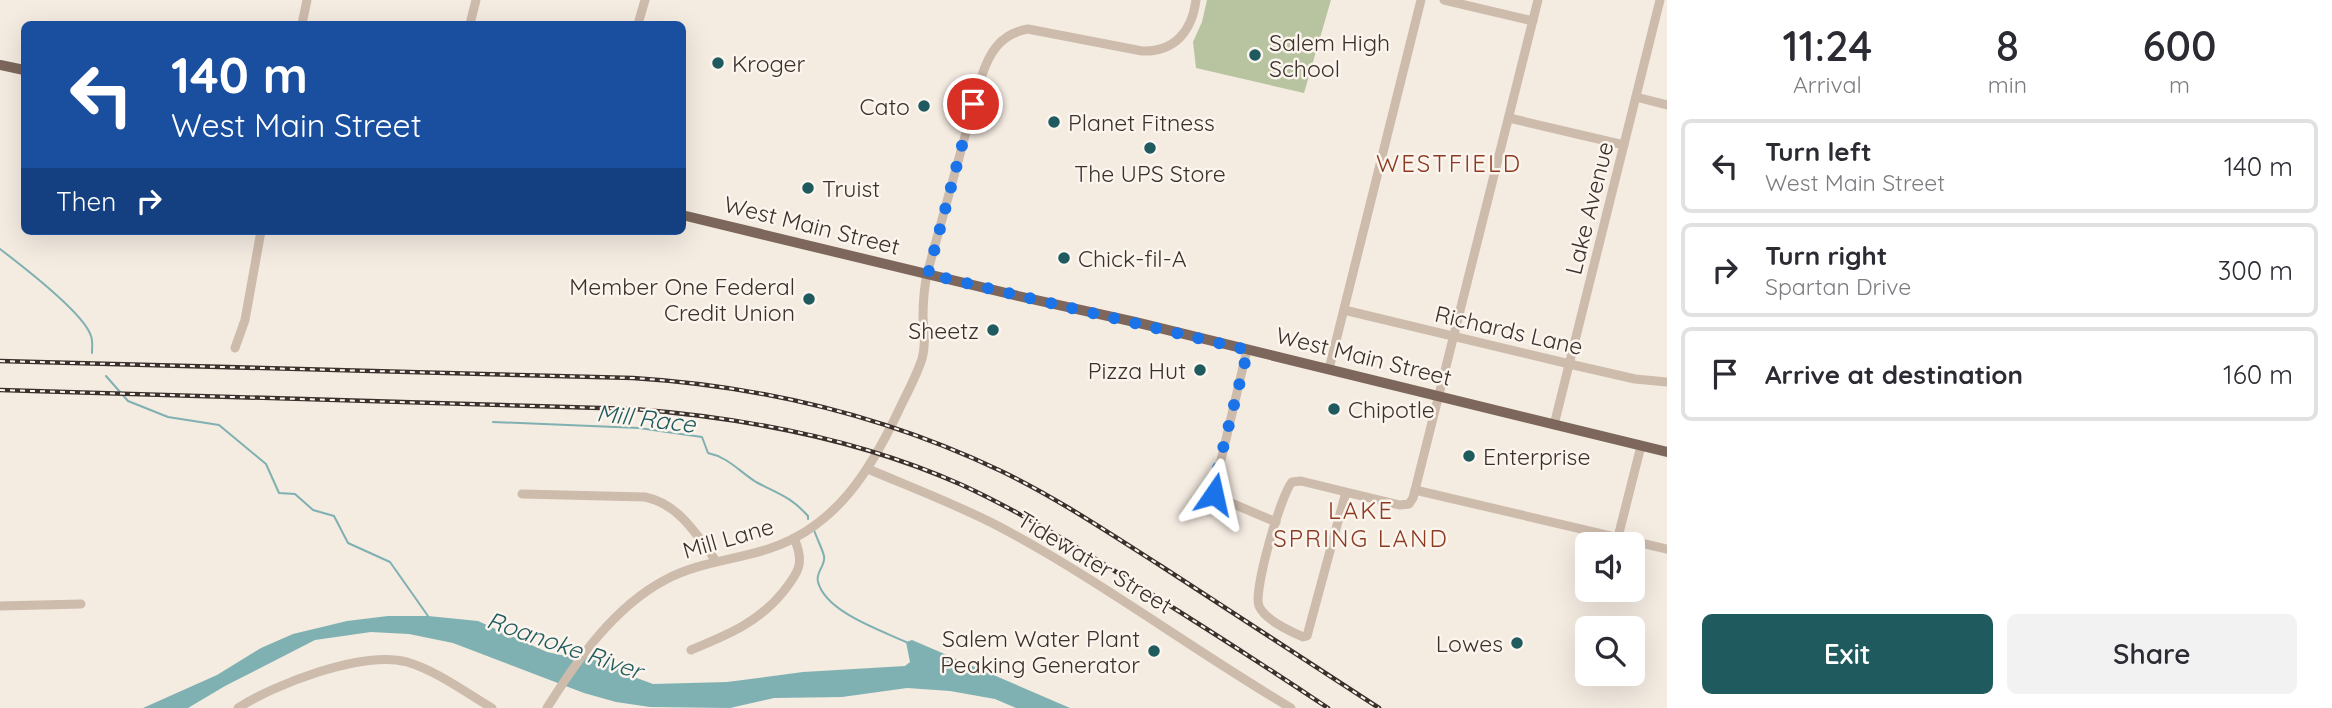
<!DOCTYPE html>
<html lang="en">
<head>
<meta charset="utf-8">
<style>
	body { margin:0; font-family:Quicksand,sans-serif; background:#f2f2f3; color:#2b2b33; height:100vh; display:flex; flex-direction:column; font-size:26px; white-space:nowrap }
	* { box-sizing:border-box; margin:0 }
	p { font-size:23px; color:#7c7c81 }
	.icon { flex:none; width:38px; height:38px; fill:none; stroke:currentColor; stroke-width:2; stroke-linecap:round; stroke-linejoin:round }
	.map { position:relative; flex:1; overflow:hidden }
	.sheet { display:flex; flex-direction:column; background:#fff; width:665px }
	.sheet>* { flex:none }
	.hud { position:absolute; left:21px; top:21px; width:665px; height:214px; border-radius:10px; box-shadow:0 7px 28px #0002; background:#1a4fa0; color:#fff; overflow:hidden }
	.tools { position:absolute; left:1575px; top:532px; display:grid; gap:14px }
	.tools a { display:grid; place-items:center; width:70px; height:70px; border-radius:10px; background:#fff; box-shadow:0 7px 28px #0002; font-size:35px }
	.pin { position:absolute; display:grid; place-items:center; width:60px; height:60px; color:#fff; margin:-30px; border:4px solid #fff; border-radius:50%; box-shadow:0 2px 7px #0007 }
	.me { position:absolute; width:77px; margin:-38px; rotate:11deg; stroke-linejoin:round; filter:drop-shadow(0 0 5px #0008) }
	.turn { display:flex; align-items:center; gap:24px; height:147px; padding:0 35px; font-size:32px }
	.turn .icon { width:91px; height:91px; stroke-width:2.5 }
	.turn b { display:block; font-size:49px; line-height:60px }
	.then { display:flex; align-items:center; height:66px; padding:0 35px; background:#0003; gap:14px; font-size:26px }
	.eta { display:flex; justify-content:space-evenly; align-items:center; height:119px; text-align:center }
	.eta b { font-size:42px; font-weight:600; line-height:49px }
	.button { display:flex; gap:14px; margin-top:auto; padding:14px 35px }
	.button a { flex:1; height:80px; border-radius:10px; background:#1f5a5e; color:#fff; font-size:28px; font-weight:600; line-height:80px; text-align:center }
	.button a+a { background:#f2f2f3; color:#2b2b33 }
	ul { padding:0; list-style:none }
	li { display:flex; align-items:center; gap:21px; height:94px; margin:0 14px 10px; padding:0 21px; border:4px solid #e1e1e2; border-radius:10px }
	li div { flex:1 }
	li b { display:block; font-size:26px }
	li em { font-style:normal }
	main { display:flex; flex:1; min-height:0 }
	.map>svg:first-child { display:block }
	.green { fill:#b8c4a0 }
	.water { fill:#7fb0b2 }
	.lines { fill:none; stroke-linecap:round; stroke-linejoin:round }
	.stream { stroke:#7fb0b2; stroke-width:2 }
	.minor { stroke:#cdbbac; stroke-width:9 }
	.major { stroke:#7d675c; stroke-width:10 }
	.rail-casing { stroke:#3b302b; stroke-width:4.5 }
	.rail { stroke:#fbf5ee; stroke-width:2; stroke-dasharray:5; stroke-linecap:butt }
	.route { stroke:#1a73e8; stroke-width:12; stroke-dasharray:0 21.6 }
	.poi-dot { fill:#1f5a5e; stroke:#fbf5ee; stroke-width:2.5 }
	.labels { text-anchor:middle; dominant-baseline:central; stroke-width:5; stroke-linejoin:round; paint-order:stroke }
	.poi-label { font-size:23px; fill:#3b302b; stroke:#fbf5ee; text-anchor:start }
	.street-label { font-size:23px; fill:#3b302b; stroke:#fbf5ee }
	.neighbourhood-label { font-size:24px; letter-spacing:2px; fill:#8c3b22; stroke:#fbf5ee }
	.water-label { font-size:24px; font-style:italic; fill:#1f5a5e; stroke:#fbf5ee }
</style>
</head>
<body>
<main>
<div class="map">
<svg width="1667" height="708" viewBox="0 0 1667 708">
	<rect width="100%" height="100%" fill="#f4ebe1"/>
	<polygon class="green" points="1207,0 1331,0 1304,93 1196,68 1193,42 1202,22"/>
	<polygon class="water" points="388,616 428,616 478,621 547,652 561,655 578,654 598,661 617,664 634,677 653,684 727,682 803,672 905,666 910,662 906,642 912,640 1070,708 1016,708 995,699 950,691 907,688 842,697 774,698 730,708 650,707 616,702 584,693 453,643 409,634 371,632 315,640 225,686 188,708 143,708 217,675 261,648 293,634 347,621"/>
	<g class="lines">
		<g class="stream">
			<path d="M0 249C21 265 84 313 91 336 93 341 92 348 92 353"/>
			<polyline points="106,376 128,401 168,417 219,425 266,464 279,493 295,494 313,510 334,516 348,543 390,562 428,616"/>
			<path d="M493 422 639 428 702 437 708 453C728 457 740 472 756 482 778 494 790 496 808 516V519"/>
			<path d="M814 530C817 539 822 548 824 556 826 566 815 572 818 582 826 612 880 630 906 642"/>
		</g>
		<g class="minor">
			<polyline points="1444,0 1533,21"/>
			<polyline points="302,24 307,0"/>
			<polyline points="470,24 476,0"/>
			<polyline points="638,24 645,0"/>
			<polyline points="1636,97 1667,105"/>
			<polyline points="1509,118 1624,145"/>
			<polyline points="1344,310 1578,366 1635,379 1667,382"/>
			<polyline points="235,348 245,320 261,231"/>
			<polyline points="1247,350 1214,490 1217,497 1276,522"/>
			<polyline points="1329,369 1421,0"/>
			<polyline points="1554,425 1660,0"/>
			<path d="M868 469C913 488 958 505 1000 527 1101 581 1193 650 1291 708"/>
			<polyline points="1415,490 1667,549"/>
			<path d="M1346 492 1301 481 1292 482C1281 494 1253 591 1259 606 1265 620 1290 631 1303 637L1307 636 1346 492 1400 505 1409 504 1413 498 1538 0"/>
			<path d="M522 494 645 497C679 504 697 535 716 561"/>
			<polyline points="1618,537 1641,446"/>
			<polyline points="0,606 81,604"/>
			<path d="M691 650C727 635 758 623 783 592 799 572 805 563 794 538"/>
			<path d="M238 708C275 684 363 650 407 662 437 671 465 692 492 708"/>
			<path d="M547 708C577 660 614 607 665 580 698 562 736 560 771 548 836 526 870 471 898 412 906 395 916 377 922 359 926 344 924 331 923 317 923 302 924 289 927 274L981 78C989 53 1000 34 1028 29L1142 51C1175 52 1192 31 1196 0"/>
		</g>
		<g class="major">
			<polyline points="0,65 24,70"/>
			<polyline points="682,215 1018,296 1135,322 1667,452"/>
		</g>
		<g class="rail-casing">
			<g id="rail">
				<path d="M0 361 633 378C762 386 885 416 1001 471 1057 498 1109 533 1161 566 1234 613 1306 661 1379 708"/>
				<path d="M0 390 634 409C747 418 859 439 962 485 1023 513 1080 549 1137 585 1201 625 1265 666 1328 708"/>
			</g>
		</g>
		<use href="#rail" class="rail"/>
	</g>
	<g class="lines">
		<polyline class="route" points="973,104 928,274 1248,350 1218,468 1214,494"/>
	</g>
	<g class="poi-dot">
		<circle cx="1255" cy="55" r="7"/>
		<circle cx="718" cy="63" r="7"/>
		<circle cx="924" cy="106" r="7"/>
		<circle cx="1054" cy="122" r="7"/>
		<circle cx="1150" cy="148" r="7"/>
		<circle cx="808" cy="188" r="7"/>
		<circle cx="1064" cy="258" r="7"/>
		<circle cx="809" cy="299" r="7"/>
		<circle cx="993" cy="330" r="7"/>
		<circle cx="1200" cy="370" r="7"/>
		<circle cx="1334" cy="409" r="7"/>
		<circle cx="1469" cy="456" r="7"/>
		<circle cx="1517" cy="643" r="7"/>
		<circle cx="1154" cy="651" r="7"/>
	</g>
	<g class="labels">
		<g class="poi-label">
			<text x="1269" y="42">Salem High<tspan x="1269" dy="26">School</tspan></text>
			<text x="732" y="63">Kroger</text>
			<text x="910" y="106" text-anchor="end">Cato</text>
			<text x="1068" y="122">Planet Fitness</text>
			<text x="1150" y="173" text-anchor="middle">The UPS Store</text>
			<text x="822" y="188">Truist</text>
			<text x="1078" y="258">Chick-fil-A</text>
			<text x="795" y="286" text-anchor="end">Member One Federal<tspan x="795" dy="26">Credit Union</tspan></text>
			<text x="979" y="330" text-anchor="end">Sheetz</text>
			<text x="1186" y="370" text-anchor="end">Pizza Hut</text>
			<text x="1348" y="409">Chipotle</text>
			<text x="1483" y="456">Enterprise</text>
			<text x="1140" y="638" text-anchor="end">Salem Water Plant<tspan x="1140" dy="26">Peaking Generator</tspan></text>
			<text x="1503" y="643" text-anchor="end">Lowes</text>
		</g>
		<g class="street-label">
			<text transform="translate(1589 208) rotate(-76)">Lake Avenue</text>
			<text transform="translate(812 225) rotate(14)">West Main Street</text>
			<text transform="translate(1509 330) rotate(13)">Richards Lane</text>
			<text transform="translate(1364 356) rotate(14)">West Main Street</text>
			<text transform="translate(728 538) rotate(-16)">Mill Lane</text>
			<text transform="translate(1095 562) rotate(31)">Tidewater Street</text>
		</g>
		<g class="neighbourhood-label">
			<text x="1449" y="163">WESTFIELD</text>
			<text x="1361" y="510">LAKE<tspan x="1361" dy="28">SPRING LAND</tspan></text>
		</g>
		<g class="water-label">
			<text transform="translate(646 418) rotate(7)">Mill Race</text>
			<text transform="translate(565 645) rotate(19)">Roanoke River</text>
		</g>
	</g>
</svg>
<div class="tools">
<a><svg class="icon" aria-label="sound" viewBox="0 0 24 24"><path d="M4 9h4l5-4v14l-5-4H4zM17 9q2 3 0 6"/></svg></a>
<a><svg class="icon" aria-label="search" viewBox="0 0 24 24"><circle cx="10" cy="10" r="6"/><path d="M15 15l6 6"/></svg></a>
</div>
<div class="pin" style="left:973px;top:104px;background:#d93025"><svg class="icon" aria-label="arrive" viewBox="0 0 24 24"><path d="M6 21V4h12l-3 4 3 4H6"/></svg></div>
<svg class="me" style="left:1214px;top:494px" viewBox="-20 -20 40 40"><path d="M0-17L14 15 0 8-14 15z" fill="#1a73e8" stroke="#fff" stroke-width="4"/></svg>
<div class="hud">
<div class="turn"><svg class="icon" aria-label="left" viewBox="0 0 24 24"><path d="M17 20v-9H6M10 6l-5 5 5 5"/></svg><div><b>140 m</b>West Main Street</div></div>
<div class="then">Then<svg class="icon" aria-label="right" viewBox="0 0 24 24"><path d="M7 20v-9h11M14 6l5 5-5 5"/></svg></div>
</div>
</div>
<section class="sheet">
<div class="eta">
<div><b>11:24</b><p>Arrival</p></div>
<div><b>8</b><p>min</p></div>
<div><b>600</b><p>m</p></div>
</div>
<ul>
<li><svg class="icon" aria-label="left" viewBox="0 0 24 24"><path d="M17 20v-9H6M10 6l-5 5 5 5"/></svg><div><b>Turn left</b><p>West Main Street</p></div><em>140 m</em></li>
<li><svg class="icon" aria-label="right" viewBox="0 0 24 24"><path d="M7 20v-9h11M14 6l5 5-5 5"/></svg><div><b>Turn right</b><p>Spartan Drive</p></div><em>300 m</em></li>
<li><svg class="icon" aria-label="arrive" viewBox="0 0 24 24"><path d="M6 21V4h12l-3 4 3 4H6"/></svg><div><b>Arrive at destination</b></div><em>160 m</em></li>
</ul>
<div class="button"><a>Exit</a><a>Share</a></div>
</section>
</main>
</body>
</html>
